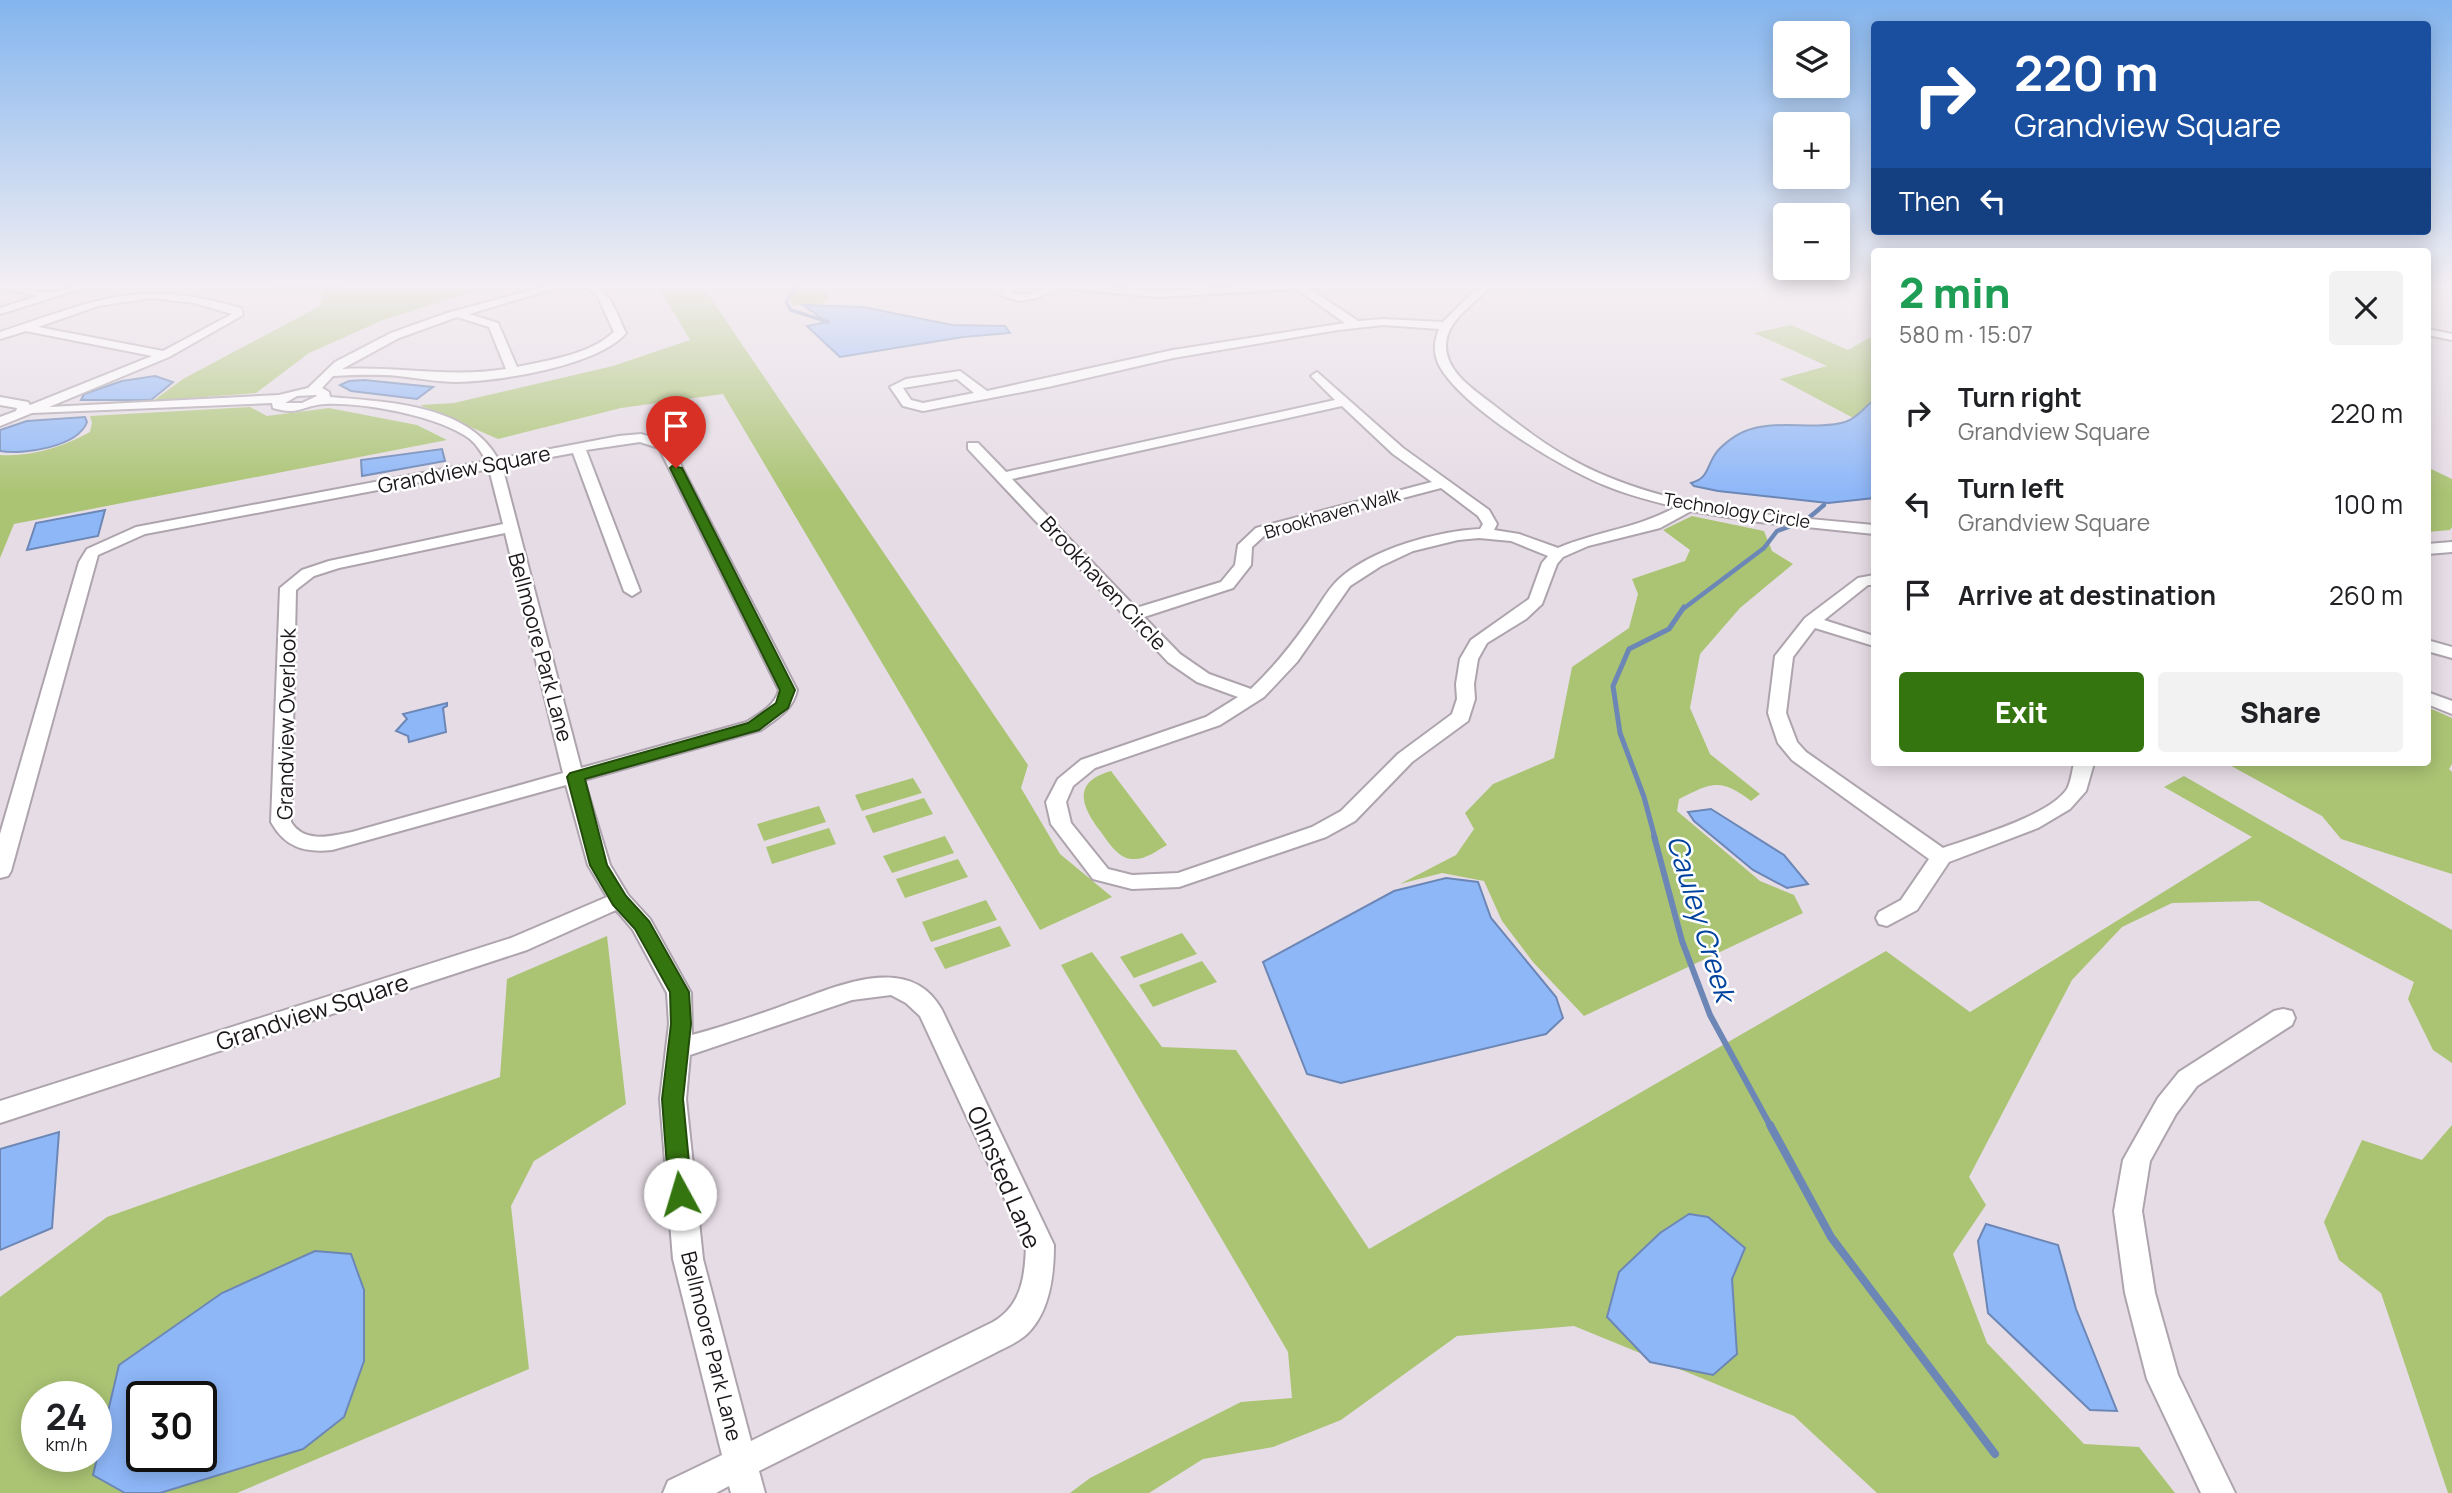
<!DOCTYPE html>
<html lang="en">
<head>
<meta charset="utf-8">
<style>
	body { margin:0; font-family:Manrope,sans-serif; background:#f2f2f2; color:#202124; height:100vh; display:flex; flex-direction:column; font-size:26px; white-space:nowrap }
	* { box-sizing:border-box; margin:0 }
	p { font-size:23px; color:#757577 }
	.icon { flex:none; width:38px; height:38px; fill:none; stroke:currentColor; stroke-width:2; stroke-linecap:round; stroke-linejoin:round }
	.map { position:relative; flex:1; overflow:hidden }
	.panel { position:absolute; left:1871px; top:248px; width:560px; height:518px; display:flex; flex-direction:column; background:#fff; border-radius:7px; box-shadow:0 4px 18px #0003 }
	.panel>* { flex:none }
	.guide { position:absolute; left:1871px; top:21px; width:560px; height:214px; border-radius:7px; box-shadow:0 4px 18px #0003; background:#1a4fa0; color:#fff; overflow:hidden }
	.buttons { position:absolute; left:1773px; top:21px; display:grid; gap:14px }
	.buttons a { display:grid; place-items:center; width:77px; height:77px; border-radius:7px; background:#fff; box-shadow:0 4px 18px #0003; font-size:35px }
	.speed { position:absolute; left:21px; top:1381px; display:flex; gap:14px; font-size:35px; font-weight:700; text-align:center }
	.speed>* { display:grid; place-content:center; width:91px; height:91px; border-radius:50%; background:#fff; box-shadow:0 4px 18px #0003; line-height:1 }
	.speed small { font-size:18px; font-weight:400 }
	.speed .limit { border:4px solid #111; border-radius:10px; background:#fff; color:#111 }
	.pin { position:absolute; display:grid; place-items:center; width:60px; height:60px; color:#fff; margin:-72px -30px; border-radius:50% 50% 50% 0; rotate:-45deg; box-shadow:0 0 7px #0007 }
	.pin .icon { rotate:45deg }
	.me { position:absolute; width:77px; margin:-38px; rotate:354deg; stroke-linejoin:round; filter:drop-shadow(0 0 5px #0008) }
	.turn { display:flex; align-items:center; gap:24px; height:147px; padding:0 28px; font-size:32px }
	.turn .icon { width:91px; height:91px; stroke-width:2.5 }
	.turn b { display:block; font-size:49px; line-height:60px }
	.then { display:flex; align-items:center; height:66px; padding:0 28px; background:#0003; gap:14px; font-size:26px }
	.round { display:grid; place-items:center; flex:none; width:74px; height:74px; border-radius:7px; background:#f2f2f2 }
	.overview { display:flex; align-items:center; justify-content:space-between; height:119px; padding:0 28px }
	h1 { font-size:42px; font-weight:800; line-height:52px; color:#1e9e55 }
	.action { display:flex; gap:14px; margin-top:auto; padding:14px 28px }
	.action a { flex:1; height:80px; border-radius:7px; background:#357510; color:#fff; font-size:28px; font-weight:800; line-height:80px; text-align:center }
	.action a+a { background:#f2f2f2; color:#202124 }
	ul { padding:0; list-style:none }
	li { display:flex; align-items:center; gap:21px; height:91px; padding:0 28px }
	li div { flex:1 }
	li b { display:block; font-size:26px }
	li em { font-style:normal }
	.map>svg:first-child { display:block }
	.green { fill:#abc474; fill-rule:evenodd }
	.water { fill:#8eb7f8; stroke:#6c87b6; stroke-width:2; fill-rule:evenodd }
	.lines { fill:none; stroke-linecap:round; stroke-linejoin:round }
	.stream-far4 { stroke:#6c87b6; stroke-width:3.5 }
	.stream-far3 { stroke:#6c87b6; stroke-width:4.5 }
	.stream-far2 { stroke:#6c87b6; stroke-width:5 }
	.stream-far1 { stroke:#6c87b6; stroke-width:6 }
	.stream { stroke:#6c87b6; stroke-width:8 }
	.minor-casing { stroke:#ada4ad; stroke-width:4 }
	.minor { fill:#fff; fill-rule:evenodd }
	.route { fill:#357510; stroke:#224c0a; stroke-width:2 }
	.labels { text-anchor:middle; dominant-baseline:central; stroke-width:5; stroke-linejoin:round; paint-order:stroke }
	.far-street-label { font-size:18px; fill:#1b171b; stroke:#fff }
	.street-label { font-size:21px; fill:#1b171b; stroke:#fff }
	.near-street-label { font-size:24px; fill:#1b171b; stroke:#fff }
	.near-water-label { font-size:28px; font-style:italic; fill:#00439e; stroke:#fff }
</style>
</head>
<body>
<div class="map">
<svg width="2452" height="1493" viewBox="0 0 2452 1493">
	<rect width="100%" height="100%" fill="#e6dce5"/>
	<g class="green">
		<polygon points="374,284 497,284 383,320 309,353 256,393 153,401 183,379 320,306 323,288"/>
		<polygon points="657,284 701,284 1028,765 1021,788 1060,854 1112,897 1040,930 723,394 621,408 498,439 420,405 454,403 613,366 690,340"/>
		<polygon points="786,284 820,284 820,286 830,296 821,305 792,305"/>
		<polygon points="1791,325 1848,350 1874,335 1874,429 1780,379 1827,366 1754,333"/>
		<path d="M250 407 267 416 329 408 417 425 447 440 14 524 0 558V455C32 457 62 447 90 432L92 423 90 416Z"/>
		<polygon points="2427,467 2452,479 2452,527 2450,530 2427,532"/>
		<path d="M1692 516 1764 531 1772 551 1793 564 1740 608 1700 654 1690 708 1710 754 1760 794 1751 801C1720 777 1711 783 1679 799L1677 811 1760 881 1794 895 1803 913 1584 1016 1533 962 1502 921 1484 881 1442 873 1400 884 1456 855 1474 829 1465 813 1493 784 1554 758 1572 667 1629 628 1638 594 1632 579 1685 561 1690 550 1663 530Z"/>
		<polygon points="2427,707 2452,718 2452,764 2449,769 2452,772 2452,874 2341,839 2322,816 2226,763 2427,763"/>
		<path d="M1111 771 1167 845C1156 851 1146 860 1132 859 1119 859 1108 842 1101 832 1081 806 1072 782 1111 771Z"/>
		<polygon points="2184,776 2452,930 2452,1063 2433,1050 2408,999 2414,982 2259,901 2172,903 2122,927 2072,980 1969,1177 1986,1205 1953,1254 1987,1343 2084,1444 2139,1447 2175,1493 1877,1493 1794,1416 1574,1326 1457,1336 1341,1420 1273,1447 1203,1459 1149,1493 1070,1493 1090,1478 1241,1402 1292,1398 1288,1352 1061,965 1092,952 1162,1047 1236,1050 1369,1249 1886,951 1970,1012 2252,837 2164,787"/>
		<polygon points="913,778 922,793 862,811 855,795"/>
		<polygon points="924,798 933,814 873,833 865,816"/>
		<polygon points="819,806 826,822 764,841 757,824"/>
		<polygon points="829,828 836,844 772,864 766,847"/>
		<polygon points="945,836 954,853 892,873 883,856"/>
		<polygon points="958,859 968,877 905,898 896,879"/>
		<polygon points="986,900 997,920 931,942 922,922"/>
		<polygon points="1000,926 1011,946 945,969 934,948"/>
		<polygon points="1182,933 1197,954 1134,978 1120,957"/>
		<path d="M607 936 626 1104 534 1161 511 1206 529 1369 237 1493H0V1297L107 1217 500 1077 507 979ZM37 1396H96V1456H37ZM142 1396H201V1456H142Z"/>
		<polygon points="1202,961 1217,982 1153,1007 1139,985"/>
		<polygon points="2452,1125 2452,1493 2448,1493 2381,1293 2339,1260 2324,1222 2362,1140 2422,1160"/>
	</g>
	<g class="water">
		<polygon points="803,305 863,307 952,325 1005,326 1010,333 963,337 840,357 807,326 827,322"/>
		<polygon points="155,376 173,382 151,400 81,400 84,394 122,381"/>
		<polygon points="364,380 433,387 417,399 351,391 340,385 349,381"/>
		<path d="M1874 400V498L1828 503 1718 491 1694 486 1691 483C1708 478 1706 469 1714 456 1719 447 1734 436 1743 432 1775 418 1812 431 1845 422 1858 418 1864 407 1874 400Z"/>
		<path d="M85 417 87 422C78 447 23 455 0 451V430L27 421Z"/>
		<polygon points="442,449 445,461 362,476 361,460"/>
		<polygon points="105,510 98,536 27,550 36,523"/>
		<polygon points="447,703 447,706 443,708 446,732 409,742 408,736 396,731 407,719 403,714"/>
		<polygon points="1711,809 1784,855 1808,884 1787,888 1753,870 1694,821 1688,812"/>
		<polygon points="1446,878 1478,882 1491,918 1556,997 1563,1018 1546,1034 1341,1083 1307,1074 1263,962 1394,891"/>
		<polygon points="59,1132 52,1228 0,1250 0,1149"/>
		<polygon points="1689,1214 1708,1217 1745,1248 1732,1279 1737,1354 1713,1375 1650,1362 1607,1317 1619,1272 1660,1233"/>
		<polygon points="1986,1224 2058,1245 2076,1309 2117,1411 2090,1410 1988,1313 1978,1241"/>
		<path d="M315 1251 351 1254 364 1290V1361L344 1417 303 1449 160 1493H125L93 1475 119 1365 222 1293ZM142 1396H201V1456H142Z"/>
	</g>
	<g class="lines">
		<polyline class="stream-far4" points="792,284 796,288 786,302 791,310 828,322"/>
		<polyline class="stream-far3" points="1683,609 1764,548 1777,531 1805,521 1824,505"/>
		<polyline class="stream-far2" points="1655,838 1644,797 1620,733 1613,686 1629,649 1669,629 1684,607"/>
		<polyline class="stream-far1" points="1654,836 1682,941 1710,1015 1771,1127"/>
		<polyline class="stream" points="1770,1125 1831,1237 1995,1454"/>
		<g class="minor-casing">
			<g id="minor">
				<path d="M0 284C17 284 35 294 51 292 67 291 80 283 96 284L0 314V308L38 296 0 287Z"/>
				<polygon points="269,284 349,284 344,287 274,287"/>
				<path d="M554 284H569L469 314 498 323 517 367C549 360 589 355 614 332L597 295 580 284C609 282 615 311 626 333 598 366 500 381 457 382 437 382 418 378 398 376 376 374 355 375 333 376L322 388 329 392 330 397C386 402 468 404 498 459L619 436 641 434 669 442 797 690C793 710 776 719 761 730L584 780 610 865 628 895 650 919 691 993 692 1035C725 1026 758 1015 790 1003 836 987 910 951 942 1010L1054 1245C1054 1275 1050 1312 1027 1334 1017 1343 1004 1348 993 1354L759 1471 765 1493H731L729 1486 716 1493H663L668 1481 722 1455 673 1259 660 1099 669 1024 667 993 633 930 616 910 527 950 0 1123V1101L511 938 607 897 588 865 566 785 332 850C304 853 285 847 271 822L280 588 302 570 329 561 503 524 489 469 145 534 98 555 11 871 8 876 0 878V834L79 562 87 549 136 527 486 461C482 453 477 445 470 439 439 416 363 402 325 404 303 405 299 416 273 408L272 403 32 413 0 426V417L16 411 17 408 0 405V397L28 402 30 405 152 356 26 331 0 339V332C98 300 136 278 241 308L243 315 169 357 49 407 279 395 308 388 335 362 391 333 447 313ZM151 298 194 303 232 314 163 351 38 327 98 306ZM457 317 489 327 506 369C451 378 397 366 342 369L399 338ZM316 395 317 396 302 403H285L297 396ZM640 442 659 448 779 690C775 706 760 713 747 722L581 768 502 466 573 453 624 591 632 596 640 591 586 450ZM505 533 563 773 352 832C331 836 305 844 291 822L296 590 314 576 339 568ZM891 995 906 1003 920 1016 1026 1245C1025 1276 1022 1305 993 1322L751 1441 703 1259 686 1099 690 1055 852 1000Z"/>
				<path d="M1010 284H1021L1012 294H1027L1052 284 1158 291 1330 284 1325 287 1309 288 1358 321 1383 319 1443 322 1481 284H1492C1478 303 1446 318 1446 346 1446 373 1476 391 1495 406 1518 424 1542 443 1569 458 1661 510 1771 515 1874 525V534L1759 522 1691 511 1660 528 1588 546 1563 557 1557 564 1542 604 1526 619 1487 643 1478 659 1474 684 1475 699 1468 721 1412 762 1355 821 1326 837 1179 887 1132 889 1093 879 1051 824 1046 802 1058 779 1081 760 1206 717 1238 697 1197 682 1168 662 968 449V443H978L1006 472 1335 400 1311 376 1317 372 1403 448 1489 510 1497 524 1494 530 1519 534 1558 548C1598 531 1636 529 1676 507 1652 501 1627 495 1604 485 1560 467 1461 407 1439 365 1433 353 1434 341 1439 329L1383 325 1338 330 1173 358 1048 387 923 411 903 406 890 387 906 379 960 371 987 391 1173 350 1345 323 1297 289 1158 297 1060 288 1037 298 1020 301 1000 295ZM957 379 974 393 923 403 911 400 903 388ZM1342 406 1393 454 1432 482 1256 528 1238 545 1235 565 1221 582 1136 608 1012 479ZM1441 488 1478 516 1483 524 1480 529C1437 531 1372 549 1339 579 1326 591 1317 610 1307 623 1290 647 1272 669 1251 689L1209 674 1180 654 1144 617 1233 588 1251 565 1252 547 1266 534ZM1479 538 1511 541 1548 556 1542 563 1529 599 1471 640 1460 659 1456 684 1457 699 1452 714 1398 754 1341 811 1312 827 1178 873 1132 875 1108 869 1071 823 1066 802 1073 786 1095 768 1220 725 1264 697 1297 662 1350 586 1381 566 1413 551 1458 540Z"/>
				<polygon points="2427,329 2452,334 2452,340 2427,335"/>
				<polygon points="2452,542 2452,552 2427,554 2427,544"/>
				<path d="M1874 575V585H1868L1824 620 1874 636V646L1815 628 1793 657 1786 713 1797 742 1806 752 1943 848C1974 837 2049 816 2067 789 2071 782 2072 771 2074 763H2094L2086 791 2070 809 2038 828 1949 862 1917 910 1887 926 1879 924 1876 918 1879 912 1901 900 1929 859 1792 760 1778 743 1768 713 1775 656 1805 618 1858 578Z"/>
				<polygon points="2427,640 2452,647 2452,658 2427,651"/>
				<polygon points="2427,692 2452,701 2452,714 2427,704"/>
				<polygon points="2283,1009 2292,1011 2295,1018 2292,1025 2197,1086 2176,1114 2150,1161 2142,1211 2155,1293 2178,1375 2235,1493 2201,1493 2147,1379 2125,1293 2114,1211 2123,1160 2158,1098 2179,1072 2274,1011"/>
			</g>
		</g>
		<use href="#minor" class="minor"/>
	</g>
	<linearGradient id="sky" x2="0" y2="1"><stop stop-color="#84b5ee"/><stop offset="0.58" stop-color="#f4eff3"/><stop offset="1" stop-color="#f4eff3" stop-opacity="0"/></linearGradient>
	<rect width="2452" height="493" fill="url(#sky)"/>
	<polygon class="route" points="672,466 682,468 795,690 788,708 759,730 585,779 607,865 626,896 649,921 689,992 691,1024 683,1099 692,1194 689,1201 680,1204 672,1201 669,1194 662,1099 671,1024 670,992 635,929 613,905 590,865 567,777 570,773 748,723 776,703 780,690 670,468"/>
	<g class="labels">
		<g class="far-street-label">
			<text transform="translate(1737 510) rotate(9)">Technology Circle</text>
			<text transform="translate(1332 513) rotate(-16)">Brookhaven Walk</text>
		</g>
		<g class="street-label">
			<text transform="translate(464 469) rotate(-11)">Grandview Square</text>
			<text transform="translate(1104 583) rotate(47)">Brookhaven Circle</text>
			<text transform="translate(541 647) rotate(75)">Bellmoore Park Lane</text>
			<text transform="translate(286 724) rotate(-89)">Grandview Overlook</text>
			<text transform="translate(712 1346) rotate(76)">Bellmoore Park Lane</text>
		</g>
		<g class="near-street-label">
			<text transform="translate(312 1011) rotate(-18)">Grandview Square</text>
			<text transform="translate(1005 1177) rotate(67)">Olmsted Lane</text>
		</g>
		<g class="near-water-label">
			<text transform="translate(1702 918) rotate(73)">Cauley Creek</text>
		</g>
	</g>
</svg>
<div class="buttons">
<a><svg class="icon" aria-label="layers" viewBox="0 0 24 24"><path d="M12 4l9 5-9 5-9-5zM3 14l9 5 9-5"/></svg></a>
<a>+</a>
<a>−</a>
</div>
<div class="speed"><div>24<small>km/h</small></div><div class="limit">30</div></div>
<div class="pin" style="left:676px;top:468px;background:#d93025"><svg class="icon" aria-label="arrive" viewBox="0 0 24 24"><path d="M6 21V4h12l-3 4 3 4H6"/></svg></div>
<svg class="me" style="left:680px;top:1194px" viewBox="-20 -20 40 40"><circle r="19" fill="#fff"/><path d="M0-13L10 11 0 6-10 11z" fill="#357510"/></svg>
<div class="guide">
<div class="turn"><svg class="icon" aria-label="right" viewBox="0 0 24 24"><path d="M7 20v-9h11M14 6l5 5-5 5"/></svg><div><b>220 m</b>Grandview Square</div></div>
<div class="then">Then<svg class="icon" aria-label="left" viewBox="0 0 24 24"><path d="M17 20v-9H6M10 6l-5 5 5 5"/></svg></div>
</div>
<section class="panel">
<div class="overview"><div><h1>2 min</h1><p>580 m · 15:07</p></div><a class="round"><svg class="icon" aria-label="close" viewBox="0 0 24 24"><path d="M6 6l12 12M18 6L6 18"/></svg></a></div>
<ul>
<li><svg class="icon" aria-label="right" viewBox="0 0 24 24"><path d="M7 20v-9h11M14 6l5 5-5 5"/></svg><div><b>Turn right</b><p>Grandview Square</p></div><em>220 m</em></li>
<li><svg class="icon" aria-label="left" viewBox="0 0 24 24"><path d="M17 20v-9H6M10 6l-5 5 5 5"/></svg><div><b>Turn left</b><p>Grandview Square</p></div><em>100 m</em></li>
<li><svg class="icon" aria-label="arrive" viewBox="0 0 24 24"><path d="M6 21V4h12l-3 4 3 4H6"/></svg><div><b>Arrive at destination</b></div><em>260 m</em></li>
</ul>
<div class="action"><a>Exit</a><a>Share</a></div>
</section>
</div>
</body>
</html>
